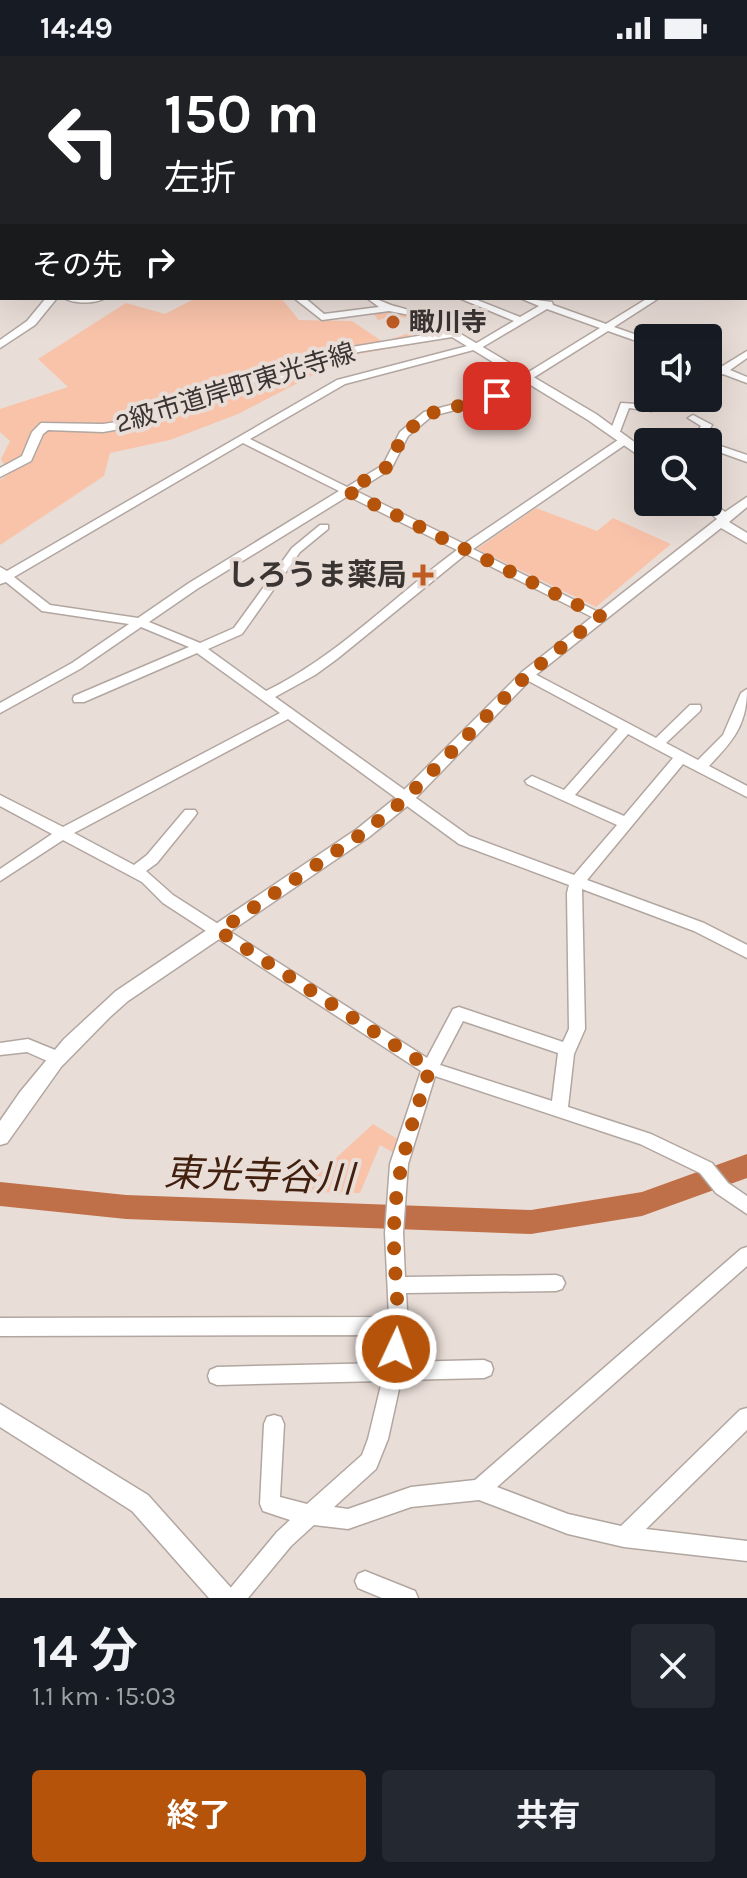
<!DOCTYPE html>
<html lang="ja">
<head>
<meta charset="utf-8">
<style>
	body { margin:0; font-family:Karla,"Noto Sans JP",sans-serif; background:#242831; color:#f1f3f6; height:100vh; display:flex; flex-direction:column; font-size:30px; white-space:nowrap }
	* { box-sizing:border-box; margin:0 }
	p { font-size:26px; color:#9ea1a6 }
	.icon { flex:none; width:44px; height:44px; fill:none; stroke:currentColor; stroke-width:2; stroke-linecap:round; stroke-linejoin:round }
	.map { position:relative; height:1542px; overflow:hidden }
	.sheet { display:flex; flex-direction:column; background:#171b24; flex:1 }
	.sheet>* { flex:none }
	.banner { position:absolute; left:0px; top:0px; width:748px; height:244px; box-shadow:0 8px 32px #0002; background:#202124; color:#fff; overflow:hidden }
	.fabs { position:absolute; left:634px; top:268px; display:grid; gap:16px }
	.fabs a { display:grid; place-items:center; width:88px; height:88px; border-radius:8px; background:#171b24; box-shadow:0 8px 32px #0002; font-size:40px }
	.pin { position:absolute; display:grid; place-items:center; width:68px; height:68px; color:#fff; margin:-34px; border-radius:16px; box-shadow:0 4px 12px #0006 }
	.me { position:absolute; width:88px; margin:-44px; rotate:3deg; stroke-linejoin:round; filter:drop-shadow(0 0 6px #0008) }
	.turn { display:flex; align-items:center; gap:28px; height:168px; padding:0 32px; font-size:36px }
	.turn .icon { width:104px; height:104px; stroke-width:2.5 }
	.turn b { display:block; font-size:56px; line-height:68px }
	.then { display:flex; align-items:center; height:76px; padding:0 32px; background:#0003; gap:16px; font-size:30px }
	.round { display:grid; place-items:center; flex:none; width:84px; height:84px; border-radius:8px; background:#242831 }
	.headline { display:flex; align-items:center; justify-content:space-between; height:136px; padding:0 32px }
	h1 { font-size:48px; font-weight:700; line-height:60px }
	.button { display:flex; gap:16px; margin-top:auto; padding:16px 32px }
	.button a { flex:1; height:92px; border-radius:8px; background:#b45309; color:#fff; font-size:32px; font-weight:700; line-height:92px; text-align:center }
	.button a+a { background:#242831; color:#f1f3f6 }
	.status { display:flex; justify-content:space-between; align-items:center; height:56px; padding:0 40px; background:#171b24; direction:ltr }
	.status svg { height:22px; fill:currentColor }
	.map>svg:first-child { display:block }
	.green { fill:#f9c3aa }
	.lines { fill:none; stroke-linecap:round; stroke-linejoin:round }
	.river { fill:#c07048; fill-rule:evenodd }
	.minor-casing { stroke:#b2a6a1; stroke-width:3 }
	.tertiary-casing { stroke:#b2a6a1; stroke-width:3 }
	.minor { fill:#fff; fill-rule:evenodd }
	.tertiary { fill:#fff; fill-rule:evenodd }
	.route { stroke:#b45309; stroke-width:14; stroke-dasharray:0 25.2 }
	.poi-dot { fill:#bf5c24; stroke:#e9ddd7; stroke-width:3 }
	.labels { text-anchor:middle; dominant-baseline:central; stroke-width:8; stroke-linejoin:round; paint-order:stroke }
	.far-poi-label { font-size:26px; font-weight:bold; fill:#3a3533; stroke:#e9ddd7; text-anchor:start }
	.far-street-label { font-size:26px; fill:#3a3533; stroke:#e9ddd7 }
	.poi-label { font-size:30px; font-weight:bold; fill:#3a3533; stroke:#e9ddd7; text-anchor:end }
	.near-water-label { font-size:38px; font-style:italic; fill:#41200f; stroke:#e9ddd7 }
</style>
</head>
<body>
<div class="status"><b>14:49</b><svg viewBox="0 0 49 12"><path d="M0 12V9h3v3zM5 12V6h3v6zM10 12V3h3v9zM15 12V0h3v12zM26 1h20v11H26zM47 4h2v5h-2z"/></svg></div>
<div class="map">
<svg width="747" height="1542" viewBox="0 0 747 1542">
	<rect width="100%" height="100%" fill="#e9ddd7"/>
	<g class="green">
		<polygon points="0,0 747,0 747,142 746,2 2,2 2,6"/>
		<path d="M189 242H281L299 264 352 265 383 286 426 271C408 260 398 258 378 264L374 258C398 253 411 256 432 269L428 286 352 299 238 358 170 384 110 397 104 420 0 489V424L9 418 1 403 10 385 0 376V353L68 331 38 303 126 247 165 258 192 244Z"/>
		<polygon points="536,452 597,475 613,462 671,488 596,551 477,493"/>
		<polygon points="373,1068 399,1084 394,1097 380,1089 360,1137 299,1136"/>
	</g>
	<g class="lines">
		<polygon class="river" points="747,1098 747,1122 642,1160 531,1178 126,1163 0,1150 0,1126 126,1139 531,1154 642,1136"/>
		<g class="minor-casing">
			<g id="minor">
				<rect x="746" y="114" width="1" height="4"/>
				<polygon points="747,184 747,190 746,191 746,185"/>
				<path d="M294 242H305L324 258 379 251 367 242C379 242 387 249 398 251 420 257 440 263 459 277L451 279 415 260 389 255 322 264Z"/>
				<path d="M459 242H472L520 261 539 250 520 242 552 246 553 249 606 268 648 242H659L614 271 648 283V289L608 275 501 342 432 360 408 380 391 413 356 435 464 488 621 382H629V386L473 493 606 560 604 563H596L466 498 337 603 315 619 275 641 469 780 574 819 617 769 527 728 525 725 532 720 564 734 618 673 523 622 521 619 523 616H531L656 682 690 649H700L701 652 700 655 666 687 698 704 723 679 741 637 747 633C747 669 733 685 709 710L747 730V741L683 708 587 824 704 867 747 889V902L694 875 582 833 585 973 574 998 568 1051 651 1078 712 1107 728 1127 747 1140V1158L716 1137 700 1117 640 1088 435 1020 408 1108 403 1177 405 1221 556 1219 562 1221 565 1227 562 1233 556 1235 406 1237 408 1270 404 1306 484 1304 491 1307 493 1313 491 1319 484 1322 401 1324 388 1383 376 1413 334 1451 348 1453 411 1431 475 1424 741 1193 747 1191V1210L497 1431 568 1458 621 1470 740 1354 747 1352V1374L646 1473 747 1485V1505L624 1491 568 1478 479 1444 411 1451 348 1473 314 1469 291 1490 248 1542H225L228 1535 277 1476 290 1464 263 1455 260 1448 264 1368 267 1361 274 1359 281 1361 284 1368 280 1441 307 1448 362 1399 368 1383 382 1325 217 1329 210 1326 208 1320 210 1314 217 1311 385 1307 389 1279 0 1280V1262L389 1261 385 1177 390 1108 421 1015 163 847 142 826 63 784 0 825V813L52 778 0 750V739L63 771 280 657 197 597 84 646H74L73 643 74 640 189 591 141 571 80 613 0 657V647L72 607 129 568 42 555 6 526 0 528V511L7 515 337 324 475 288 514 265ZM547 253 600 272 493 338 424 356 400 376 383 409 347 431 250 383 345 328 481 292ZM243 387 339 435 189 527 138 562 50 549 14 521ZM348 440 457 494C393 541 338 600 266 635L208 593 242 578 300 496 328 473V469H320L292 492 234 572 200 587 149 566 197 533ZM288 663 459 788 569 829 567 837 569 973 563 986 459 951 453 953 427 1002 173 839 146 815 157 807 195 760 197 757 195 754H185L147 799 134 809 74 777ZM628 678 673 702 624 760 575 739ZM463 965 558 997 552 1045 440 1009Z"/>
				<polygon points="747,295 747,302 730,314 747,321 747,327 723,318 708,327 708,320 715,315 708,312 708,306 721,311"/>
				<polygon points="666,342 680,342 652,355 629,352 619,378 615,379 610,376 621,347 651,349"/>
				<polygon points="693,359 712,369 704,382 706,385 747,399 747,406 708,392 708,386 696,386 693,382 701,370 688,362"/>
				<polygon points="28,983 60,996 62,1001 60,1006 54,1008 27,996 0,999 0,987"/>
				<polygon points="365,1515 415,1535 418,1542 382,1542 358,1532 355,1525 358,1518"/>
			</g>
		</g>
		<g class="tertiary-casing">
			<g id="tertiary">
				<polygon points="0,26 2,27 2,34 0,33"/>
				<polygon points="46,242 57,242 35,269 0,292 0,284 27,265"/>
				<path d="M64 242H105C96 248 73 248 64 242Z"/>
				<polygon points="454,274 596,358 648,396 648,406 588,364 452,281 358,296 293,321 249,327 200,351 131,371 103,376 48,374 43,378 31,405 0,421 0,412 22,400 32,376 41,367 103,368 130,364 192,347 242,322 287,316 352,291"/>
				<polygon points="747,441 747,451 729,466 747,477 747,487 721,472 532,622 411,747 369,781 128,945 110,961 61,1011 7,1087 0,1089 0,1065 20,1036 64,983 116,935 357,773 399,739 522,616 717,463 698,446 708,446 708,443 725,456"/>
				<polygon points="0,1348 148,1439 233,1534 237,1542 209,1542 132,1455 0,1371"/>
			</g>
		</g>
		<use href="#minor" class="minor"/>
		<use href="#tertiary" class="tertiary"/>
	</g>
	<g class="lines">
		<path class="route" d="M396 1293C401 1253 393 1214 394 1175 395 1115 412 1068 430 1012L219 875 363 777 405 743 527 619 600 560 347 435 387 411 404 378 428 358 497 340"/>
	</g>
	<g class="poi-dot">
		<circle cx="393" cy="266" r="8"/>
		<path d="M419 507h8v8h8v8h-8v8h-8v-8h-8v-8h8z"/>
	</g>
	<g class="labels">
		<g class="far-poi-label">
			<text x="409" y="266">瞰川寺</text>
		</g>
		<g class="far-street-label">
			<text transform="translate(235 332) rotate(-17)">2級市道岸町東光寺線</text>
		</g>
		<g class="poi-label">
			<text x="407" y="519">しろうま薬局</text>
		</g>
		<g class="near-water-label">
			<text transform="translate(259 1120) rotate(2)">東光寺谷川</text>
		</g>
	</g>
</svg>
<div class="fabs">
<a><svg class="icon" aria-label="sound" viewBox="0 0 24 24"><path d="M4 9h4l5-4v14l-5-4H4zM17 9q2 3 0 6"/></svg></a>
<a><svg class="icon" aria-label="search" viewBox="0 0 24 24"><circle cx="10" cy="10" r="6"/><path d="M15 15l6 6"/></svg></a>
</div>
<div class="pin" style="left:497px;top:340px;background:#d93025"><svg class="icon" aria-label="arrive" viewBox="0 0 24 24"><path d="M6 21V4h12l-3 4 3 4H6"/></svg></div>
<svg class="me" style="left:396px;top:1293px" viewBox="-20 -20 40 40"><circle r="17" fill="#b45309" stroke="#fff" stroke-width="3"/><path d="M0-11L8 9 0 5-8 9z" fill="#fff"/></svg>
<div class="banner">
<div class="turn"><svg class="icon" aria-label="left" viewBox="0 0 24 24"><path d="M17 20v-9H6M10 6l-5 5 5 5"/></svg><div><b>150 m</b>左折</div></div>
<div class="then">その先<svg class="icon" aria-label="right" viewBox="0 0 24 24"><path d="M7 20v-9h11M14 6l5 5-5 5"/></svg></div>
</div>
</div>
<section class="sheet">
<div class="headline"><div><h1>14 分</h1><p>1.1 km · 15:03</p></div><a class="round"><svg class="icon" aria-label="close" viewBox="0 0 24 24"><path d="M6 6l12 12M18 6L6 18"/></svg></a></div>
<div class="button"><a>終了</a><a>共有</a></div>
</section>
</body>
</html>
